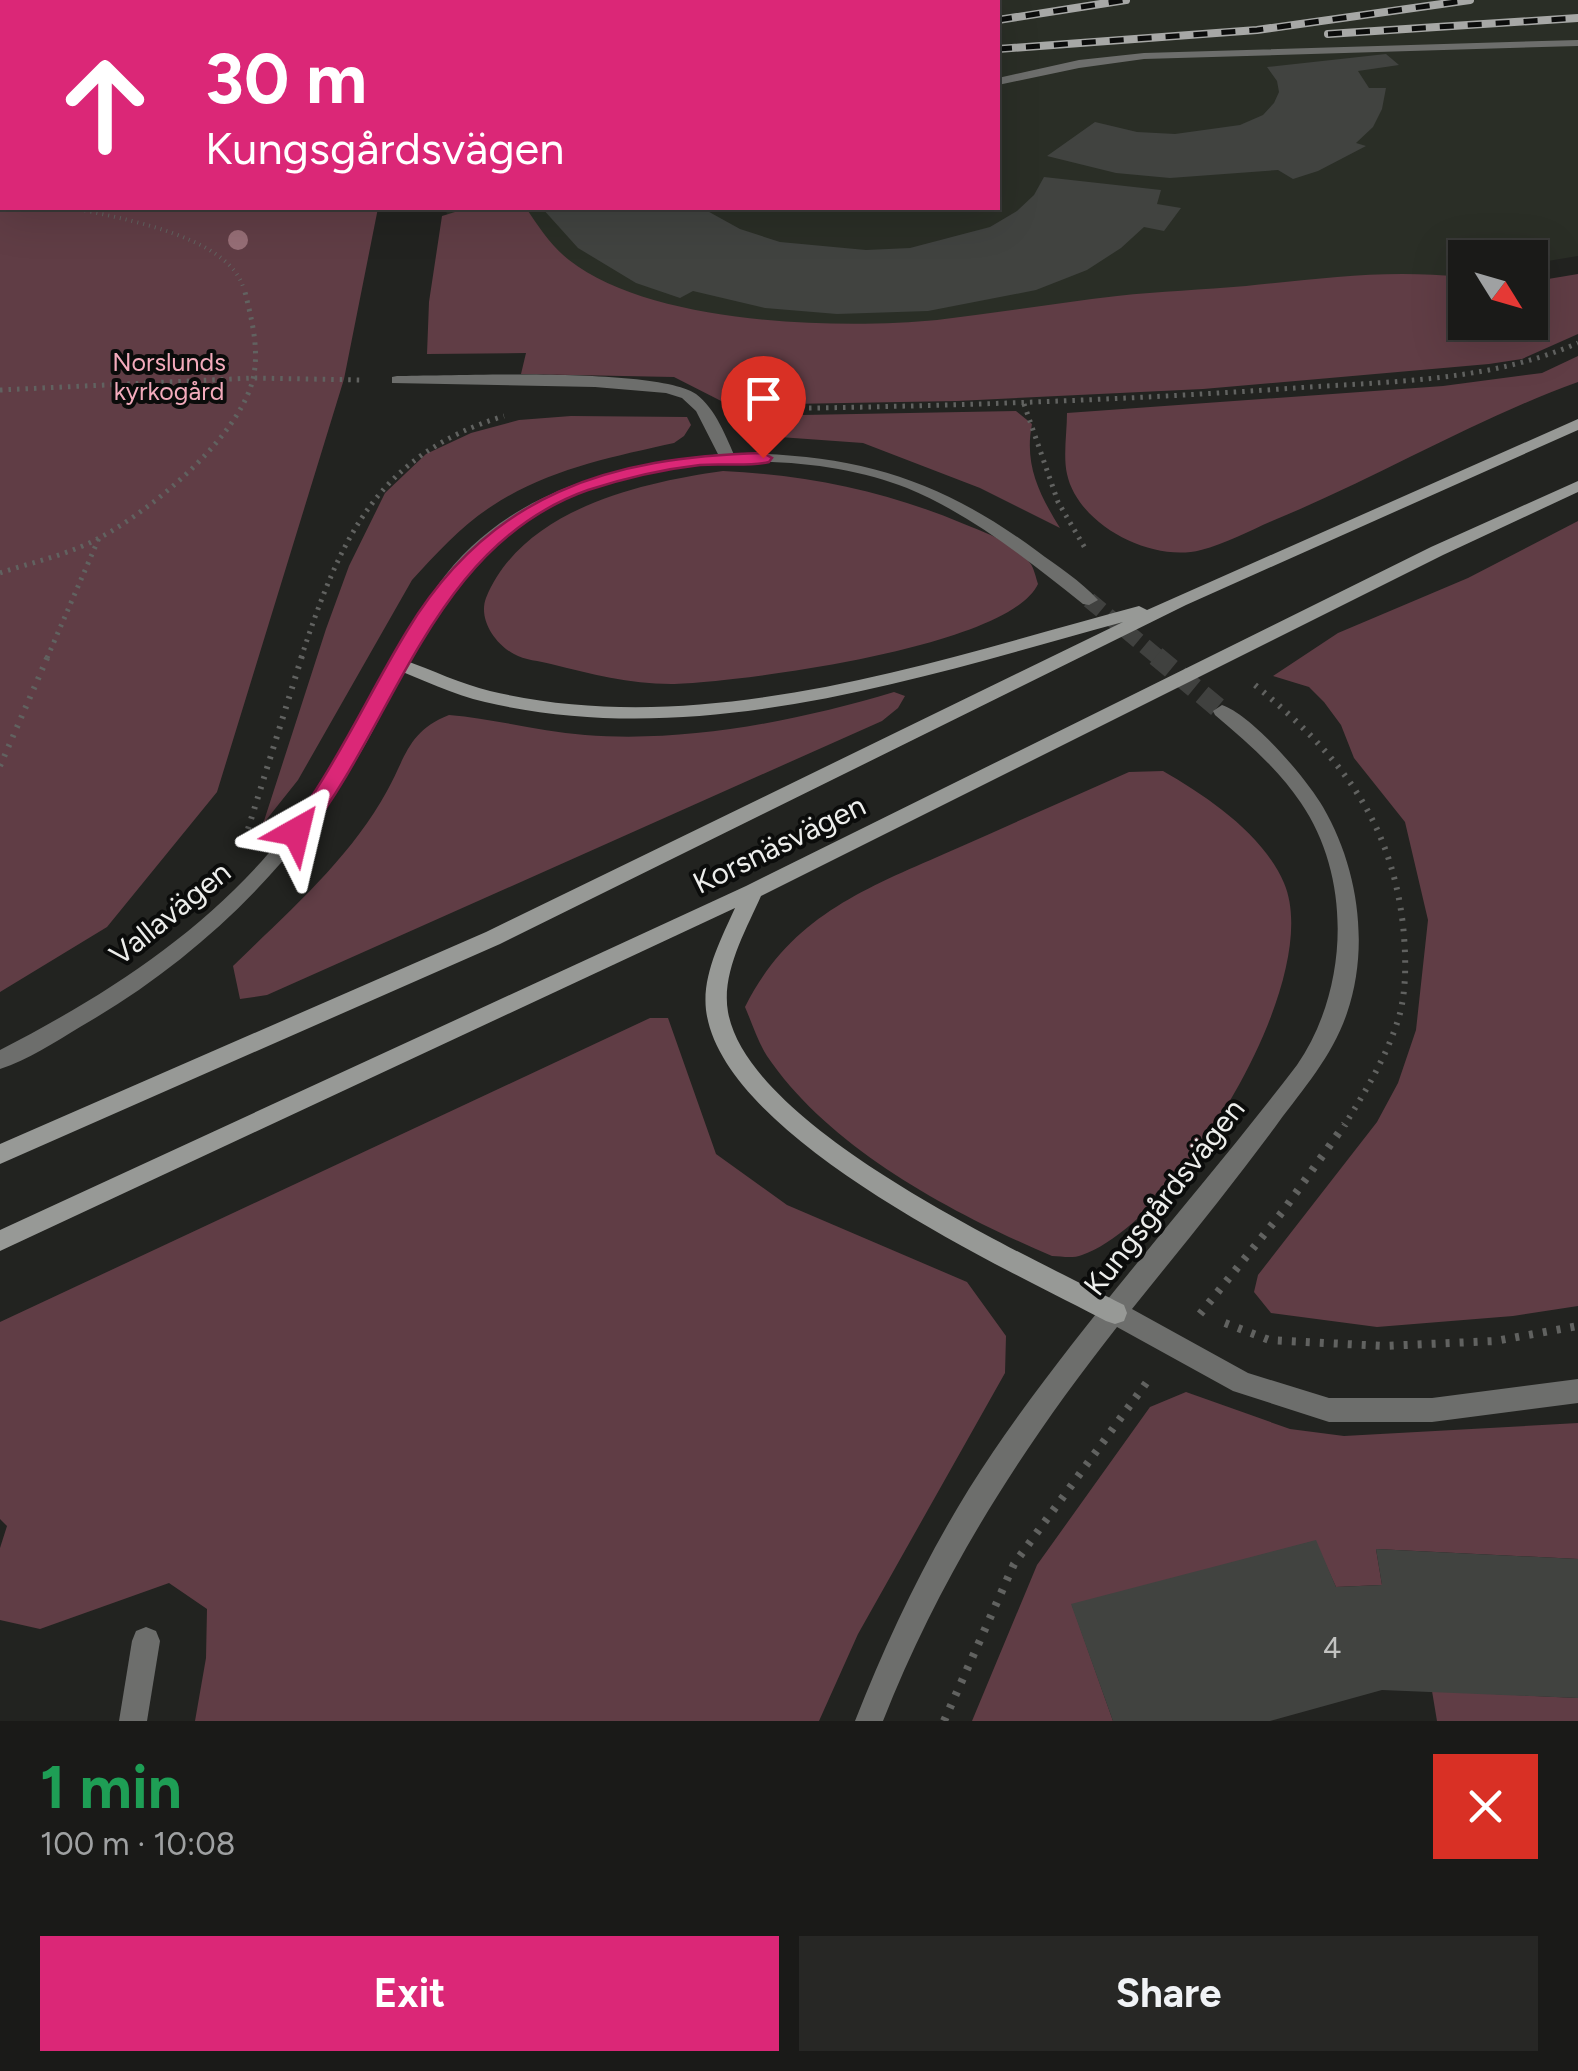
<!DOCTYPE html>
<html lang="en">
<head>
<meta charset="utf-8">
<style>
	body { margin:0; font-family:Figtree,sans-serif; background:#272725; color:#f1f3f6; height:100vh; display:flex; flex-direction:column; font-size:38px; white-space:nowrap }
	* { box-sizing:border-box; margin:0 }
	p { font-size:32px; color:#9fa1a2 }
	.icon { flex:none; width:55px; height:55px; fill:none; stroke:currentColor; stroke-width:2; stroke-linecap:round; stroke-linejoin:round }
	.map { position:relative; height:1721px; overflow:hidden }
	.details { display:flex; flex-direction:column; background:#1a1a18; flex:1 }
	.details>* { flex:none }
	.banner { position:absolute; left:0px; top:0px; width:1000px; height:210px; box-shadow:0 10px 40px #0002,0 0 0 2px #383837; background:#db2777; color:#fff; overflow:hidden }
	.needle { width:65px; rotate:127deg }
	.tools { position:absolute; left:1448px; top:240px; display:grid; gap:20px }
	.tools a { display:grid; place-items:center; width:100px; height:100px; border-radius:0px; background:#1a1a18; box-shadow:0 10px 40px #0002,0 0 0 2px #383837; font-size:50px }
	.pin { position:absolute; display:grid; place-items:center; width:85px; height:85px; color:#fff; margin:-102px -42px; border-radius:50% 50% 50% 0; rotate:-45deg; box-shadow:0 0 10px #0007 }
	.pin .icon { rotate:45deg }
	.me { position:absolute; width:110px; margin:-55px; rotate:37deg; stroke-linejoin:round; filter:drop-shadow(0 0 8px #0008) }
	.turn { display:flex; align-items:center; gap:35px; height:210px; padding:0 40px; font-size:45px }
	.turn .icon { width:130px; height:130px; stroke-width:2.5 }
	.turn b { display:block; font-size:70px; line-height:85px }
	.round { display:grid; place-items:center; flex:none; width:105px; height:105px; border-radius:0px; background:#272725 }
	.summary { display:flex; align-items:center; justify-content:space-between; height:170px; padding:0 40px }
	h1 { font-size:60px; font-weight:700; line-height:75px; color:#1e9e55 }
	.button { display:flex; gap:20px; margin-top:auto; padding:20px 40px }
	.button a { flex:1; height:115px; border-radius:0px; background:#db2777; color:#fff; font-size:40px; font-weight:700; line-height:115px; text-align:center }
	.button a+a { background:#272725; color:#f1f3f6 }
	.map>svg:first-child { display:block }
	.built { fill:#2a2e26 }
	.green { fill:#603d45 }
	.building { fill:#414340 }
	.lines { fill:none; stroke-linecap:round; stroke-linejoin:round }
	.minor-tunnel-far1 { stroke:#40413f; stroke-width:16; stroke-dasharray:16 8; stroke-linecap:butt }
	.minor-tunnel { stroke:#40413f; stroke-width:20; stroke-dasharray:20 10; stroke-linecap:butt }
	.path-far3 { stroke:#616260; stroke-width:4; stroke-dasharray:1 5; stroke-linecap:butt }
	.path-far2 { stroke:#616260; stroke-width:5; stroke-dasharray:2.5 6; stroke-linecap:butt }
	.path-far1 { stroke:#616260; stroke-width:6; stroke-dasharray:2.5 8; stroke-linecap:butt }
	.path { stroke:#616260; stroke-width:8; stroke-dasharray:4 10; stroke-linecap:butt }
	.service { fill:#6d6e6c; fill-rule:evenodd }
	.minor { fill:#6d6e6c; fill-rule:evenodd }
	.secondary { fill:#979996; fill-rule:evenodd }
	.rail-casing { stroke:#a7a8a6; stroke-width:8 }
	.rail { stroke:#0b0c0b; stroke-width:5; stroke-dasharray:14; stroke-linecap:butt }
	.tree { fill:#966e76 }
	.route { fill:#db2777; stroke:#8e194d; stroke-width:2.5 }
	.labels { text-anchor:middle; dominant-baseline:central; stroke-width:8; stroke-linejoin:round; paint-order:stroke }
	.far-park-label { font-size:25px; fill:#f4abbc; stroke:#0b0c0b }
	.street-label { font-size:30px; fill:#edeeec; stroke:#0b0c0b }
	.near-number-label { font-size:30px; fill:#c2c3c1 }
</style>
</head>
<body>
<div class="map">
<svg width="1578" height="1721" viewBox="0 0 1578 1721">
	<rect width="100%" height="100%" fill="#222320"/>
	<polygon class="built" points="284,0 1578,0 1578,256 1530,264 1530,258 1465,258 1465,276 1211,316 936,339 655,323 490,272 443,208 998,208 998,2 235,2"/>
	<g class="green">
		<polygon points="0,186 2,208 378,208 344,379 217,792 107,927 0,992"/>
		<path d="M468 208H526C539 227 551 246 569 260 650 324 837 330 937 320 997 313 1057 303 1117 296 1160 291 1203 290 1246 286 1326 278 1384 269 1465 277V322H1530V282L1578 274V334L1522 359 1489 364 1203 389 957 401 729 405 674 377 521 374 526 353 427 354 429 302 442 216Z"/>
		<path d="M1578 356V382C1473 420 1375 479 1272 521 1249 531 1225 544 1201 550 1152 563 1078 525 1067 474 1063 456 1067 432 1067 413L1443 386 1542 373Z"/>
		<path d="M1016 411 1032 424C1024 464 1039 494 1060 528L980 488 863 443 750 435 740 432 736 425 746 416Z"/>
		<path d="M571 416 687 417 691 425 684 436 674 443C611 457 546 470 492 506 462 525 436 554 412 580L298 780 263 824 326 629 349 566 385 493 426 454 471 433 519 420Z"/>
		<path d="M723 471C808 475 886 491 964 524 987 533 1014 543 1030 563 1034 568 1036 578 1038 584 1008 648 740 682 671 684 629 684 591 674 551 664 540 661 524 660 514 654 495 644 478 619 486 598 522 510 638 483 723 471Z"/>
		<polygon points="1578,521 1578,1306 1513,1316 1377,1327 1271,1313 1254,1292 1258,1275 1377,1122 1398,1083 1416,1030 1428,920 1405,822 1354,758 1341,725 1324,702 1309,687 1273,676 1338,633 1468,578"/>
		<path d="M894 692 905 696 898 708 882 721 267 995 240 999 233 966C288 912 350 859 387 791 406 757 408 731 449 715 495 719 539 731 585 735 687 743 797 721 894 692Z"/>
		<path d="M1163 771C1208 797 1263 834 1284 883 1326 981 1176 1223 1082 1255 1072 1259 1061 1256 1052 1256 951 1213 829 1148 767 1056 758 1042 752 1023 745 1007 792 913 870 887 960 847 1016 822 1073 797 1129 772Z"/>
		<polygon points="650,1018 668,1018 716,1154 787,1205 967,1282 1006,1336 1005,1373 858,1634 819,1721 195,1721 206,1658 207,1609 169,1583 40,1629 0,1620 0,1548 7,1526 0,1519 0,1322"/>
		<polygon points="1186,1392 1290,1429 1344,1436 1578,1423 1578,1559 1376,1549 1382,1585 1336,1587 1315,1541 1072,1605 1113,1721 972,1721 1037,1565 1150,1407"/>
		<polygon points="1432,1691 1578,1698 1578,1721 1437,1721"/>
	</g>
	<g class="building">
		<polygon points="1386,54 1399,65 1358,71 1369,88 1386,88 1382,109 1373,127 1356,143 1366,146 1318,171 1293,179 1278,170 1170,178 1116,173 1047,156 1095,122 1137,132 1175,134 1240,125 1263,115 1274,103 1279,92 1277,81 1267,67"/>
		<polygon points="1044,177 1161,190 1157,204 1181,208 1164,231 1144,227 1121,248 1087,270 1036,290 928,311 837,314 765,308 693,291 680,298 636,283 578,248 542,208 702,208 740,229 780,242 866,250 910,248 990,227 1017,211 1034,195"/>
		<polygon points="1316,1540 1336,1587 1382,1585 1376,1549 1578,1559 1578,1698 1382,1690 1270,1721 1113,1721 1071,1604"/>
	</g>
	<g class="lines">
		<polyline class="minor-tunnel-far1" points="1089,600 1159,658"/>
		<polyline class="minor-tunnel" points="1156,656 1222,711"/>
		<path class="path-far3" d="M73 208C119 218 231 236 244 290"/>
		<g class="path-far2">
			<polyline points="0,390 253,378 363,380"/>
			<polyline points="1024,404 1058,502 1085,548"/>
			<path d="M741 409C926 407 1111 401 1295 388 1392 381 1488 382 1578 343"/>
			<path d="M0 573C33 562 71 554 101 537 153 509 239 437 253 379 260 348 251 317 244 288"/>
			<polyline points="47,658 99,538"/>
			<path d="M301 658C340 540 376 455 504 416"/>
		</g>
		<g class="path-far1">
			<path d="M1255 685C1337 753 1390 816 1403 925 1406 955 1407 989 1399 1017 1387 1056 1365 1092 1344 1126"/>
			<polyline points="0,766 48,656"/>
			<polyline points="248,829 302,656"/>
		</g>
		<g class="path">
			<polyline points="1200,1314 1283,1211 1345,1124"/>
			<polyline points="1225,1323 1269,1340 1383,1346 1495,1341 1578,1326"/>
			<polyline points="944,1721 1014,1564 1152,1375"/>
		</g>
		<g class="service">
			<polygon points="1578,40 1578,46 1144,59 1079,68 998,85 998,78 1079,60 1144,53"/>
			<path d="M397 376C454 376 656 367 696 394 716 409 726 437 736 459L728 464 722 462 696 411 682 398 666 393 595 387 392 383V377Z"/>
		</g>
		<g class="minor">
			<path d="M733 453C856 454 938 478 1037 551 1057 566 1081 581 1098 600L1089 605 1083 604C1028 560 972 515 907 488 803 447 645 454 547 508 512 527 480 555 455 586 416 634 391 703 358 757 290 870 195 961 80 1027 55 1042 28 1060 0 1069V1050C105 996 208 930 283 836 311 800 337 763 359 723 385 677 408 628 438 585 506 489 623 462 733 453Z"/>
			<path d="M1222 705C1252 715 1307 779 1323 807 1358 867 1370 946 1347 1013 1333 1055 1304 1088 1278 1123 1231 1187 1181 1248 1132 1309L1248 1373 1329 1398H1432L1578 1379V1403L1432 1422H1329L1233 1391 1117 1327C1021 1449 940 1576 883 1721H855C892 1627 936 1536 993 1452 1085 1317 1198 1195 1297 1065 1348 991 1353 879 1301 803 1278 769 1247 742 1215 715L1213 711Z"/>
			<polygon points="146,1627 156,1631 160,1641 147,1721 119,1721 132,1641 136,1631"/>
		</g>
		<g class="secondary">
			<path d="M1578 419V430L1186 605 500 944 0 1164V1144L486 932 1123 622C918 678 699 752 485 702 453 695 422 679 392 668L389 664 392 660H404C432 670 461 684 490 691 706 742 932 661 1139 606L1147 610Z"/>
			<path d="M1578 481V492L1443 555 761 896C746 930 721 973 728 1012 749 1129 1024 1254 1124 1305L1127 1313 1124 1321 1115 1324 1106 1321C1001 1266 722 1138 706 1010 702 975 721 939 735 908L0 1251V1230L746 886 1431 547Z"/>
		</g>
		<g class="rail-casing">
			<g id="rail">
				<polyline points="998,20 1126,0"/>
				<polyline points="1328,34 1578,18"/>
				<polyline points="998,49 1257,30 1470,0"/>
			</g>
		</g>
		<use href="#rail" class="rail"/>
	</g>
	<circle class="tree" cx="238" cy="240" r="10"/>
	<path class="route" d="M763 453 772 458 769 462C747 467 723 463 700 465 665 469 622 479 588 490 432 545 397 721 304 838H288L285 832C292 819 304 809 312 796 347 743 374 685 407 631 490 493 610 457 763 453Z"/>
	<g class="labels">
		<g class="far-park-label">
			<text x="169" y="362">Norslunds<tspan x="169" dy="29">kyrkogård</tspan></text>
		</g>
		<g class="street-label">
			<text transform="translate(779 844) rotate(-26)">Korsnäsvägen</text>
			<text transform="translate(170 913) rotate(-39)">Vallavägen</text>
			<text transform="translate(1164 1197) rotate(-52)">Kungsgårdsvägen</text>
		</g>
		<g class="near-number-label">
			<text x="1332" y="1647">4</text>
		</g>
	</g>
</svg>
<div class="tools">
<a><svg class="needle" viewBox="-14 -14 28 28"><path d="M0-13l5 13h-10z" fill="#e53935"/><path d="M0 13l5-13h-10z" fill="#9fa1a2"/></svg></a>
</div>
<div class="pin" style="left:763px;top:458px;background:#d93025"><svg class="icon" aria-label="arrive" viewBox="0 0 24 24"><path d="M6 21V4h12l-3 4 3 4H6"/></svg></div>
<svg class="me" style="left:296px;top:832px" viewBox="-20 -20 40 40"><path d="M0-17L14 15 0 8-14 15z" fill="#db2777" stroke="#fff" stroke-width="4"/></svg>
<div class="banner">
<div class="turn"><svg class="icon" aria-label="ahead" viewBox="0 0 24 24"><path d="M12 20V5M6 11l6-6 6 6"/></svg><div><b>30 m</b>Kungsgårdsvägen</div></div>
</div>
</div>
<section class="details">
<div class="summary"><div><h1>1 min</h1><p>100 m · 10:08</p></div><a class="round" style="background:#d93025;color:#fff"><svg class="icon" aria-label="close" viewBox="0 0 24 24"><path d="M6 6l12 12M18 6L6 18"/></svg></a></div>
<div class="button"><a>Exit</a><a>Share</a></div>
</section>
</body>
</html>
